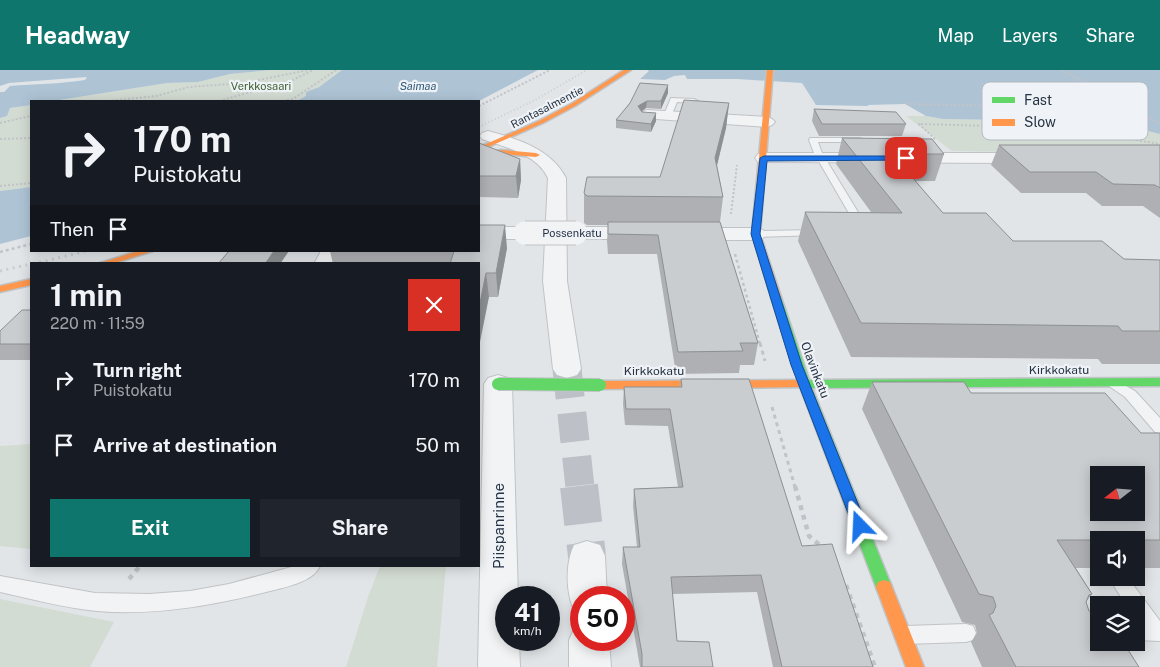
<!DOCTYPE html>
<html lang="en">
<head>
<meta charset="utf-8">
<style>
	body { margin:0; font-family:"Public Sans",sans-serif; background:#20242c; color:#f1f3f6; height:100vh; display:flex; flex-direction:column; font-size:19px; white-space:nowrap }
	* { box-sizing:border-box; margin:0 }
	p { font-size:16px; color:#9ea1a6 }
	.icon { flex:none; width:28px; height:28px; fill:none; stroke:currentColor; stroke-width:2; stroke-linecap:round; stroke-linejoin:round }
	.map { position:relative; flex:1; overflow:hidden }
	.drawer { position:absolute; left:30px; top:192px; width:450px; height:305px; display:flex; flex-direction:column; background:#171b24; border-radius:0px; box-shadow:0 2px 12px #0003 }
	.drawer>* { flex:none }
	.banner { position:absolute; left:30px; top:30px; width:450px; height:152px; border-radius:0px; box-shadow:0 2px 12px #0003; background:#171b24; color:#f1f3f6; overflow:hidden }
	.needle { width:32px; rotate:253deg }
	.controls { position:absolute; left:1090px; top:396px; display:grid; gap:10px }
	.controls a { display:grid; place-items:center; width:55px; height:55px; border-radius:0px; background:#171b24; box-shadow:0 2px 12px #0003; font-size:25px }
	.speed { position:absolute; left:495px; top:516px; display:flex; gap:10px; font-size:25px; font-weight:700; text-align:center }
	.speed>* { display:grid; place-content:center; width:65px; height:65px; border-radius:50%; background:#171b24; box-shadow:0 2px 12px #0003; line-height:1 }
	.speed small { font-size:12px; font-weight:400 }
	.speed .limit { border:8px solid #d22; background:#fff; color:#111 }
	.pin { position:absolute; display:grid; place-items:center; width:42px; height:42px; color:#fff; margin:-21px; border-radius:10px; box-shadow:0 2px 8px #0006 }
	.me { position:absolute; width:55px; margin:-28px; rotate:339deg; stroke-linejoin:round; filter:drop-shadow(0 0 4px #0008) }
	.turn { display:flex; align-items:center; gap:18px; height:105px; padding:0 20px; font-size:22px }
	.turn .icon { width:65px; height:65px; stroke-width:2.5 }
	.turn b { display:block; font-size:35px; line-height:42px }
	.then { display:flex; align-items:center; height:48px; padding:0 20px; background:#0003; gap:10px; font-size:19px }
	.round { display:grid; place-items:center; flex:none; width:52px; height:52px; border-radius:0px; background:#20242c }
	.head { display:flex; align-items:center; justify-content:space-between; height:85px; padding:0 20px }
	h1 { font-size:30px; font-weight:700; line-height:38px }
	.primary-button { display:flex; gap:10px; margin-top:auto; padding:10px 20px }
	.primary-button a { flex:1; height:58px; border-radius:0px; background:#0f766e; color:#fff; font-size:20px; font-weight:700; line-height:58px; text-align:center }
	.primary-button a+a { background:#20242c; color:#f1f3f6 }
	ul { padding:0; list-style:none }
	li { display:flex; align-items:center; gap:15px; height:65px; padding:0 20px }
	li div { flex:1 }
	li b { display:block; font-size:19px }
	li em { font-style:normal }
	header { display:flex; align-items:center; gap:30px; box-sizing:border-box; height:70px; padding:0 25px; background:#0f766e; color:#fff }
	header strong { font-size:24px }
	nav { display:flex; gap:28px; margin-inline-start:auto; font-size:18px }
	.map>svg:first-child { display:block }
	.green { fill:#d3dcd2 }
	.water { fill:#aec4d5 }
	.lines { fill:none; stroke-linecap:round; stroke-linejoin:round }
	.street-tunnel-far1 { stroke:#bdc1c7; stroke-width:29; stroke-dasharray:29 15; stroke-linecap:butt }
	.street-tunnel { stroke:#bdc1c7; stroke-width:38; stroke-dasharray:38 19; stroke-linecap:butt }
	.lane-casing { stroke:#c0c3c6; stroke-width:2 }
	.street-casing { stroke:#c0c3c6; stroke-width:2 }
	.fast-casing { stroke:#c0c3c6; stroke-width:3 }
	.slow-casing { stroke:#c0c3c6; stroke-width:3 }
	.path-far3 { stroke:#c1c3c8; stroke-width:2; stroke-dasharray:2 2; stroke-linecap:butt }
	.path-far2 { stroke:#c1c3c8; stroke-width:2.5; stroke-dasharray:3 3; stroke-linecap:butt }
	.path-far1 { stroke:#c1c3c8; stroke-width:3; stroke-dasharray:4 4; stroke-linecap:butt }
	.path { stroke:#c1c3c8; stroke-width:4.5; stroke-dasharray:5 5; stroke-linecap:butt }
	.lane { fill:#f2f3f4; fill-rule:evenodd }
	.street { fill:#f2f3f4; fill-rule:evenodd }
	.fast { fill:#63d668; fill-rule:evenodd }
	.slow { fill:#ff974d; fill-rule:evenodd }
	.rail-far1 { stroke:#cbcdcf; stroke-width:2; stroke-dasharray:1 2.5; stroke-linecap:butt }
	.rail { stroke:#cbcdcf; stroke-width:3; stroke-dasharray:2 4.5; stroke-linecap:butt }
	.street-bridge-casing { stroke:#c0c3c6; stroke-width:25; stroke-linecap:butt }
	.fast-bridge-casing { stroke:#c0c3c6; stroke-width:14; stroke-linecap:butt }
	.street-bridge { stroke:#f2f3f4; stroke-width:23 }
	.fast-bridge { stroke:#63d668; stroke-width:12 }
	.wall { fill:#aeb0b3 }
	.shaded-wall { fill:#8d9092 }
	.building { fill:#cacdd0; stroke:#8d9092; fill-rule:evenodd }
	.route { fill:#1a73e8; stroke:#114b97 }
	.labels { text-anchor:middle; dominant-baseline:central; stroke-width:4.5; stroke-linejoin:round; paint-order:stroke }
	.far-park-label { font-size:11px; fill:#3f6033; stroke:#eff3f7 }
	.far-water-label { font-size:11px; font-style:italic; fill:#2d567a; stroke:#eff3f7 }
	.far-street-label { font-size:11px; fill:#273343; stroke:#eff3f7 }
	.street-label { font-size:12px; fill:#273343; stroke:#eff3f7 }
	.near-street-label { font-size:15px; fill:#273343; stroke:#eff3f7 }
	.key { fill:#eff3f7; stroke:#b3b9c1; stroke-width:1 }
	.key-label { font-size:14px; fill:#273343 }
</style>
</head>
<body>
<header>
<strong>Headway</strong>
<nav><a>Map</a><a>Layers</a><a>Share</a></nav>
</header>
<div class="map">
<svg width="1160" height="597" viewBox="0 0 1160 597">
	<rect width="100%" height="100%" fill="#e2e5e8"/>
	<g class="green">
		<polygon points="270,0 342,0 319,17 306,22 307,26 297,31 53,31 167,13 198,12 230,4"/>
		<polygon points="31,35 31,117 0,121 0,48 7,46 10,38"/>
		<polygon points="906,46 926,46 943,49 1111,52 1160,64 1160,84 952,81"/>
		<polygon points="31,374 31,479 0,476 0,376"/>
		<polygon points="380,496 446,496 437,597 346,597 368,527"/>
		<polygon points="0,529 114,552 90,597 0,597"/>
	</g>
	<g class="water">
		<path d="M0 0H270L230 4 198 12 167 13 53 31H31V35L10 38 7 46 0 48V22H4L10 16C35 14 60 14 85 10L87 7 9 13 0 16Z"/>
		<polygon points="342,0 538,0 479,31 297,31 306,26 306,22 319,17"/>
		<polygon points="647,0 1160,0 1160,64 1111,52 943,49 926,46 905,34 868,35 868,36 816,35 802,13 737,9 687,9 685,5 674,6 665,10 640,9 649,1"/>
		<polygon points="31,117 31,166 0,174 0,121"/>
	</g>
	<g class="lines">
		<polyline class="street-tunnel-far1" points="567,299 580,417"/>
		<polyline class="street-tunnel" points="579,416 587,486"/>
		<g class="lane-casing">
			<g id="lane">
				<polygon points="671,28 694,29 698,31 694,33 677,32 670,49 664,49 663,47"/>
				<polygon points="810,68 860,68 864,70 860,72 818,72 822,83 867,157 866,159 862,160 857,157 814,83 809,70"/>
				<polygon points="817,160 822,163 821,165 756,167 751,164 756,161"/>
				<polygon points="1113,309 1135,321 1160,348 1160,363 1155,362 1125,327 1106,314 1108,311"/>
				<path d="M295 496H320C313 512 286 517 270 521 214 535 156 546 97 541 64 538 32 529 0 522V506L95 523 149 524 190 521 229 514Z"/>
				<polygon points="1109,508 1128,508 1160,551 1160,571 1136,570 1136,535 1126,535"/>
				<polygon points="966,554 973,556 976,563 973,570 966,572 905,574 898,572 895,565 898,558 905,556"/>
			</g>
		</g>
		<g class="street-casing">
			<g id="street">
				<polygon points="647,40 767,47 772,49 775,52 772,55 767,57 642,48 639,45 642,42"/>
				<path d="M488 61C518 69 551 79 566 108L567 211 581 299 577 305 567 308 557 305 553 299 543 211 548 108C537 84 505 77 482 69L480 66 482 63Z"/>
				<polygon points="764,83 1031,83 1037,84 1040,88 1037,92 1031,93 758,92 755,88 758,84"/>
				<polygon points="479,157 525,157 532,159 535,163 532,167 525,169 479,169"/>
				<polygon points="576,157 645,157 652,159 655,163 652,167 645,169 576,169 569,167 566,163 569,159"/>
				<polygon points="685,158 756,158 763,160 766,164 763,168 756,170 685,170 678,168 675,164 678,160"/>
				<polygon points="321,181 343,181 336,194 314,194"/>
				<polygon points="498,305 508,308 512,314 518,528 506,528 506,570 519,570 520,597 478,597 484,314 488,308"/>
				<path d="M587 471 600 475 605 486 607 528H581V543L574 540C566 522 565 494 574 475Z"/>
				<polygon points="581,554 581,570 609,570 611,597 569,597 569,570 575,557"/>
			</g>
		</g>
		<g class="fast-casing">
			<polygon id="fast" points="776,224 781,227 809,310 1160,308 1160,316 812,318 892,517 890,522 884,524 878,522 876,517 800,317 795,314 798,311 771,227"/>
		</g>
		<g class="slow-casing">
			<g id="slow">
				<polygon points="624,0 631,0 575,36 543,53 479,81 479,77 539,51 571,34"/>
				<polygon points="767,0 773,0 760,164 781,227 776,230 771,227 752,164"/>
				<polygon points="501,80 536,83 540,85 536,87 501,84 479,87 479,83"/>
				<polygon points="138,181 153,181 112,194 97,194"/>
				<polygon points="31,209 31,215 0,222 0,216"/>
				<polygon points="801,310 807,314 805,317 600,319 594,315 600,311"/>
				<polygon points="884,510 890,512 924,597 906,597 876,517 878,512"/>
			</g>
		</g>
		<g class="path-far3">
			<polyline points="1062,0 1160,54"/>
			<polyline points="244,14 247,17 259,20"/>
			<polyline points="108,31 156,26 189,17 244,13 308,0"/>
			<polyline points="219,31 293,10 313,0"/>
			<polyline points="283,31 293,29 336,0"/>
			<polyline points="906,34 1014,36"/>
			<polyline points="479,36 550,0"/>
			<polyline points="0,53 31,46"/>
			<polyline points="1024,58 1039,69"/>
			<polyline points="0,69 31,68"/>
			<polyline points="935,69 919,54 1063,58 1160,74"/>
			<polyline points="0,116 31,113"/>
			<polyline points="731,144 737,95"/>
		</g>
		<g class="path-far2">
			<polyline points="0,182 31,174"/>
			<polyline points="735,184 760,274"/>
		</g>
		<g class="path-far1">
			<polyline points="760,273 765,291"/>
			<polyline points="772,337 795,417"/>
		</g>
		<g class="path">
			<polyline points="795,416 809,466 822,477"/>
			<polyline points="129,509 140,496"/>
			<polyline points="846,515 875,597"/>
		</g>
		<use href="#lane" class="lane"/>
		<use href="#street" class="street"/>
		<use href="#fast" class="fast"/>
		<use href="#slow" class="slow"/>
		<polyline class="rail-far1" points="479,57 535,30 587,0"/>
		<g class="rail">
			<polyline points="33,194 86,181"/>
			<polyline points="0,201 31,194"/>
		</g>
		<g class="street-bridge-casing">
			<polyline id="street-bridge" points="525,163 576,163"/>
		</g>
		<g class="fast-bridge-casing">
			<polyline id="fast-bridge" points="498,314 600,315"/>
		</g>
		<use href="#street-bridge" class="street-bridge"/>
		<use href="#fast-bridge" class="fast-bridge"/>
	</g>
	<g class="wall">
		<polygon points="668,23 661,39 646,38 642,41 656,51 651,62 616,58 616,50 630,33"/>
		<polygon points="729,33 726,58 717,95 723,127 720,152 758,273 754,295 740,295 739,303 676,304 657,184 608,184 607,171 608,155 587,155 584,153 584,123 660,107"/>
		<polygon points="814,39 906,54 902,66 819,66 812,51"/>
		<polygon points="842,68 944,84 935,111 915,111 943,143 1013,171 1124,189 1160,190 1160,294 1102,294 1098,289 851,287 798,171 805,142 871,142 836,94"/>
		<polygon points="479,73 520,89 521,110 518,128 479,127"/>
		<polygon points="999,75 1160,75 1160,148 1143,136 1102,136 1086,123 1021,123 991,95"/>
		<polygon points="507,178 498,227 489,227 479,194 333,194 330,181 479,181"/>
		<polygon points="31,240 31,290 0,290 0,261"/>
		<polygon points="681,309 802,476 873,597 773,597 757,522 672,524 677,571 713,597 640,597 622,494 623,477 637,477 633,436 634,419 678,417 668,356 625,355 623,334 624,317 680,317"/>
		<polygon points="872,312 971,323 1141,363 1160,363 1160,498 1136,498 1136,470 1099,470 1099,498 1076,498 1092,524 1086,532 1089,541 1139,597 982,597 971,572 977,563 975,555 962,552 862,339"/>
	</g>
	<g class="shaded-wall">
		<polygon points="668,15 668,23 661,39 661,31"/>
		<polygon points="647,31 646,38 638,44 638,36"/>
		<polygon points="729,33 726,58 712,116 715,88"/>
		<polygon points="656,43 656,51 651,62 651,54"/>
		<polygon points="520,89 521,110 518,128 516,106"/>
		<polygon points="505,155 507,178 498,227 496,203"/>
		<polygon points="274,181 289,181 280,194 265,194"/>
		<polygon points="486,203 489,227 479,277 479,238"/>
	</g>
	<g class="building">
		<polygon points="640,13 668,15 661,31 647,31 638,36 642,42 656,43 651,54 616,50 630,33"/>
		<polygon points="684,30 729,33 715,88 723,127 587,126 584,123 587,107 660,107"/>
		<polygon points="814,39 896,42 906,54 822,54"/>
		<polygon points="842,68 932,69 944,84 892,84 943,143 986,143 1013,171 1102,171 1124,189 1160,190 1160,261 1122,261 1118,256 861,253 805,142 902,143"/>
		<polygon points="479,73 520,89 516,106 479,106"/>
		<polygon points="999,75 1160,75 1160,118 1155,115 1113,114 1096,102 1030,102"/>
		<polygon points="608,152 720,152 758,273 740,273 743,281 678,282 658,165 608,164"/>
		<polygon points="479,155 505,155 496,203 486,203 479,238 479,194 450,194 454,181 479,181"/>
		<polygon points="229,181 274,181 265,194 218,194"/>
		<polygon points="22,240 31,240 31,274 0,274 0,261"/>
		<polygon points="681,309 749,309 802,476 832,474 873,597 782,597 761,505 671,507 677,571 709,572 713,597 642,597 642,584 623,477 640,477 634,419 683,417 670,339 626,339 624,317 682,317"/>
		<path d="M872 312H964L971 323H1105L1141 363H1160V470H1057L1092 524 1089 525 1086 532 1089 541 1099 543V572H1123L1139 597H1016L989 545 993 543 996 536 993 527 979 524ZM1099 405H1136V442H1099Z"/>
	</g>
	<polygon class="route" points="906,86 909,87 909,90 767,91 760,164 802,295 867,456 865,460 860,462 855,460 853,456 791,295 751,164 760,88 764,86"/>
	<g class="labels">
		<g class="far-park-label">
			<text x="261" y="16">Verkkosaari</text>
		</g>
		<g class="far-water-label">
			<text x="418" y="16">Saimaa</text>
		</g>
		<g class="far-street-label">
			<text transform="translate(547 37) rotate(-27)">Rantasalmentie</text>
			<text x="572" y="163">Possenkatu</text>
		</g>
		<g class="street-label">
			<text transform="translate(815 300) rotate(69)">Olavinkatu</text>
			<text x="1059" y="300">Kirkkokatu</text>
			<text x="654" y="301">Kirkkokatu</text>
		</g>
		<g class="near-street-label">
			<text transform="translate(498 456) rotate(-90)">Piispanrinne</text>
		</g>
	</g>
	<rect x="982" y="12" width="166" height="58" rx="8" class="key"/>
	<rect x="992" y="27" width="23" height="6" fill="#63d668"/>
	<rect x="992" y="49" width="23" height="7" fill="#ff974d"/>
	<g class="key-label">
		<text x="1024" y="35">Fast</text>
		<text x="1024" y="57">Slow</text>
	</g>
</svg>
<div class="controls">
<a><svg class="needle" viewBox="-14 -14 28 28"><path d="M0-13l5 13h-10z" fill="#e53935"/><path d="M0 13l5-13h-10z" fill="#9ea1a6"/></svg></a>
<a><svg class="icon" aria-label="sound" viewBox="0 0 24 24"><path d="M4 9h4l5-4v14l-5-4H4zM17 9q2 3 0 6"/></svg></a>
<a><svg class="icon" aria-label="layers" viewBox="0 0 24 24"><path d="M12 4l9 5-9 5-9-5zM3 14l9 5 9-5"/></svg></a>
</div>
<div class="speed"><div>41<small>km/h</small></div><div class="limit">50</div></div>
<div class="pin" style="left:906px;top:88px;background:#d93025"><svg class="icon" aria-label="arrive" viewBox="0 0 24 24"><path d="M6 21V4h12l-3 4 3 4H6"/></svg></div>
<svg class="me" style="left:860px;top:456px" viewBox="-20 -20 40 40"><path d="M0-17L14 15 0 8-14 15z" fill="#1a73e8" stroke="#fff" stroke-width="4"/></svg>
<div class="banner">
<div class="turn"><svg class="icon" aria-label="right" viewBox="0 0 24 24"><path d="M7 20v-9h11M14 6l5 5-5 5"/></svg><div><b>170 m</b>Puistokatu</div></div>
<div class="then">Then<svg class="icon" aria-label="arrive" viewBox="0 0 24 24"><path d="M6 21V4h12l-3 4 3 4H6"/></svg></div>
</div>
<section class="drawer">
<div class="head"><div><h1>1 min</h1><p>220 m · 11:59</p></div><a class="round" style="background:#d93025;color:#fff"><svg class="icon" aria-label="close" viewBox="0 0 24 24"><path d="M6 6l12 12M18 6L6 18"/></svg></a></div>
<ul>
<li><svg class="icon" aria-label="right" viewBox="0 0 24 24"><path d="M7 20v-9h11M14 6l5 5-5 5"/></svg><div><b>Turn right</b><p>Puistokatu</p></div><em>170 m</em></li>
<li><svg class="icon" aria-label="arrive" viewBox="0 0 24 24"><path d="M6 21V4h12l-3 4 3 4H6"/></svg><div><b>Arrive at destination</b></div><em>50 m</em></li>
</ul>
<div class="primary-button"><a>Exit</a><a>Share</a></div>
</section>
</div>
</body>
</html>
